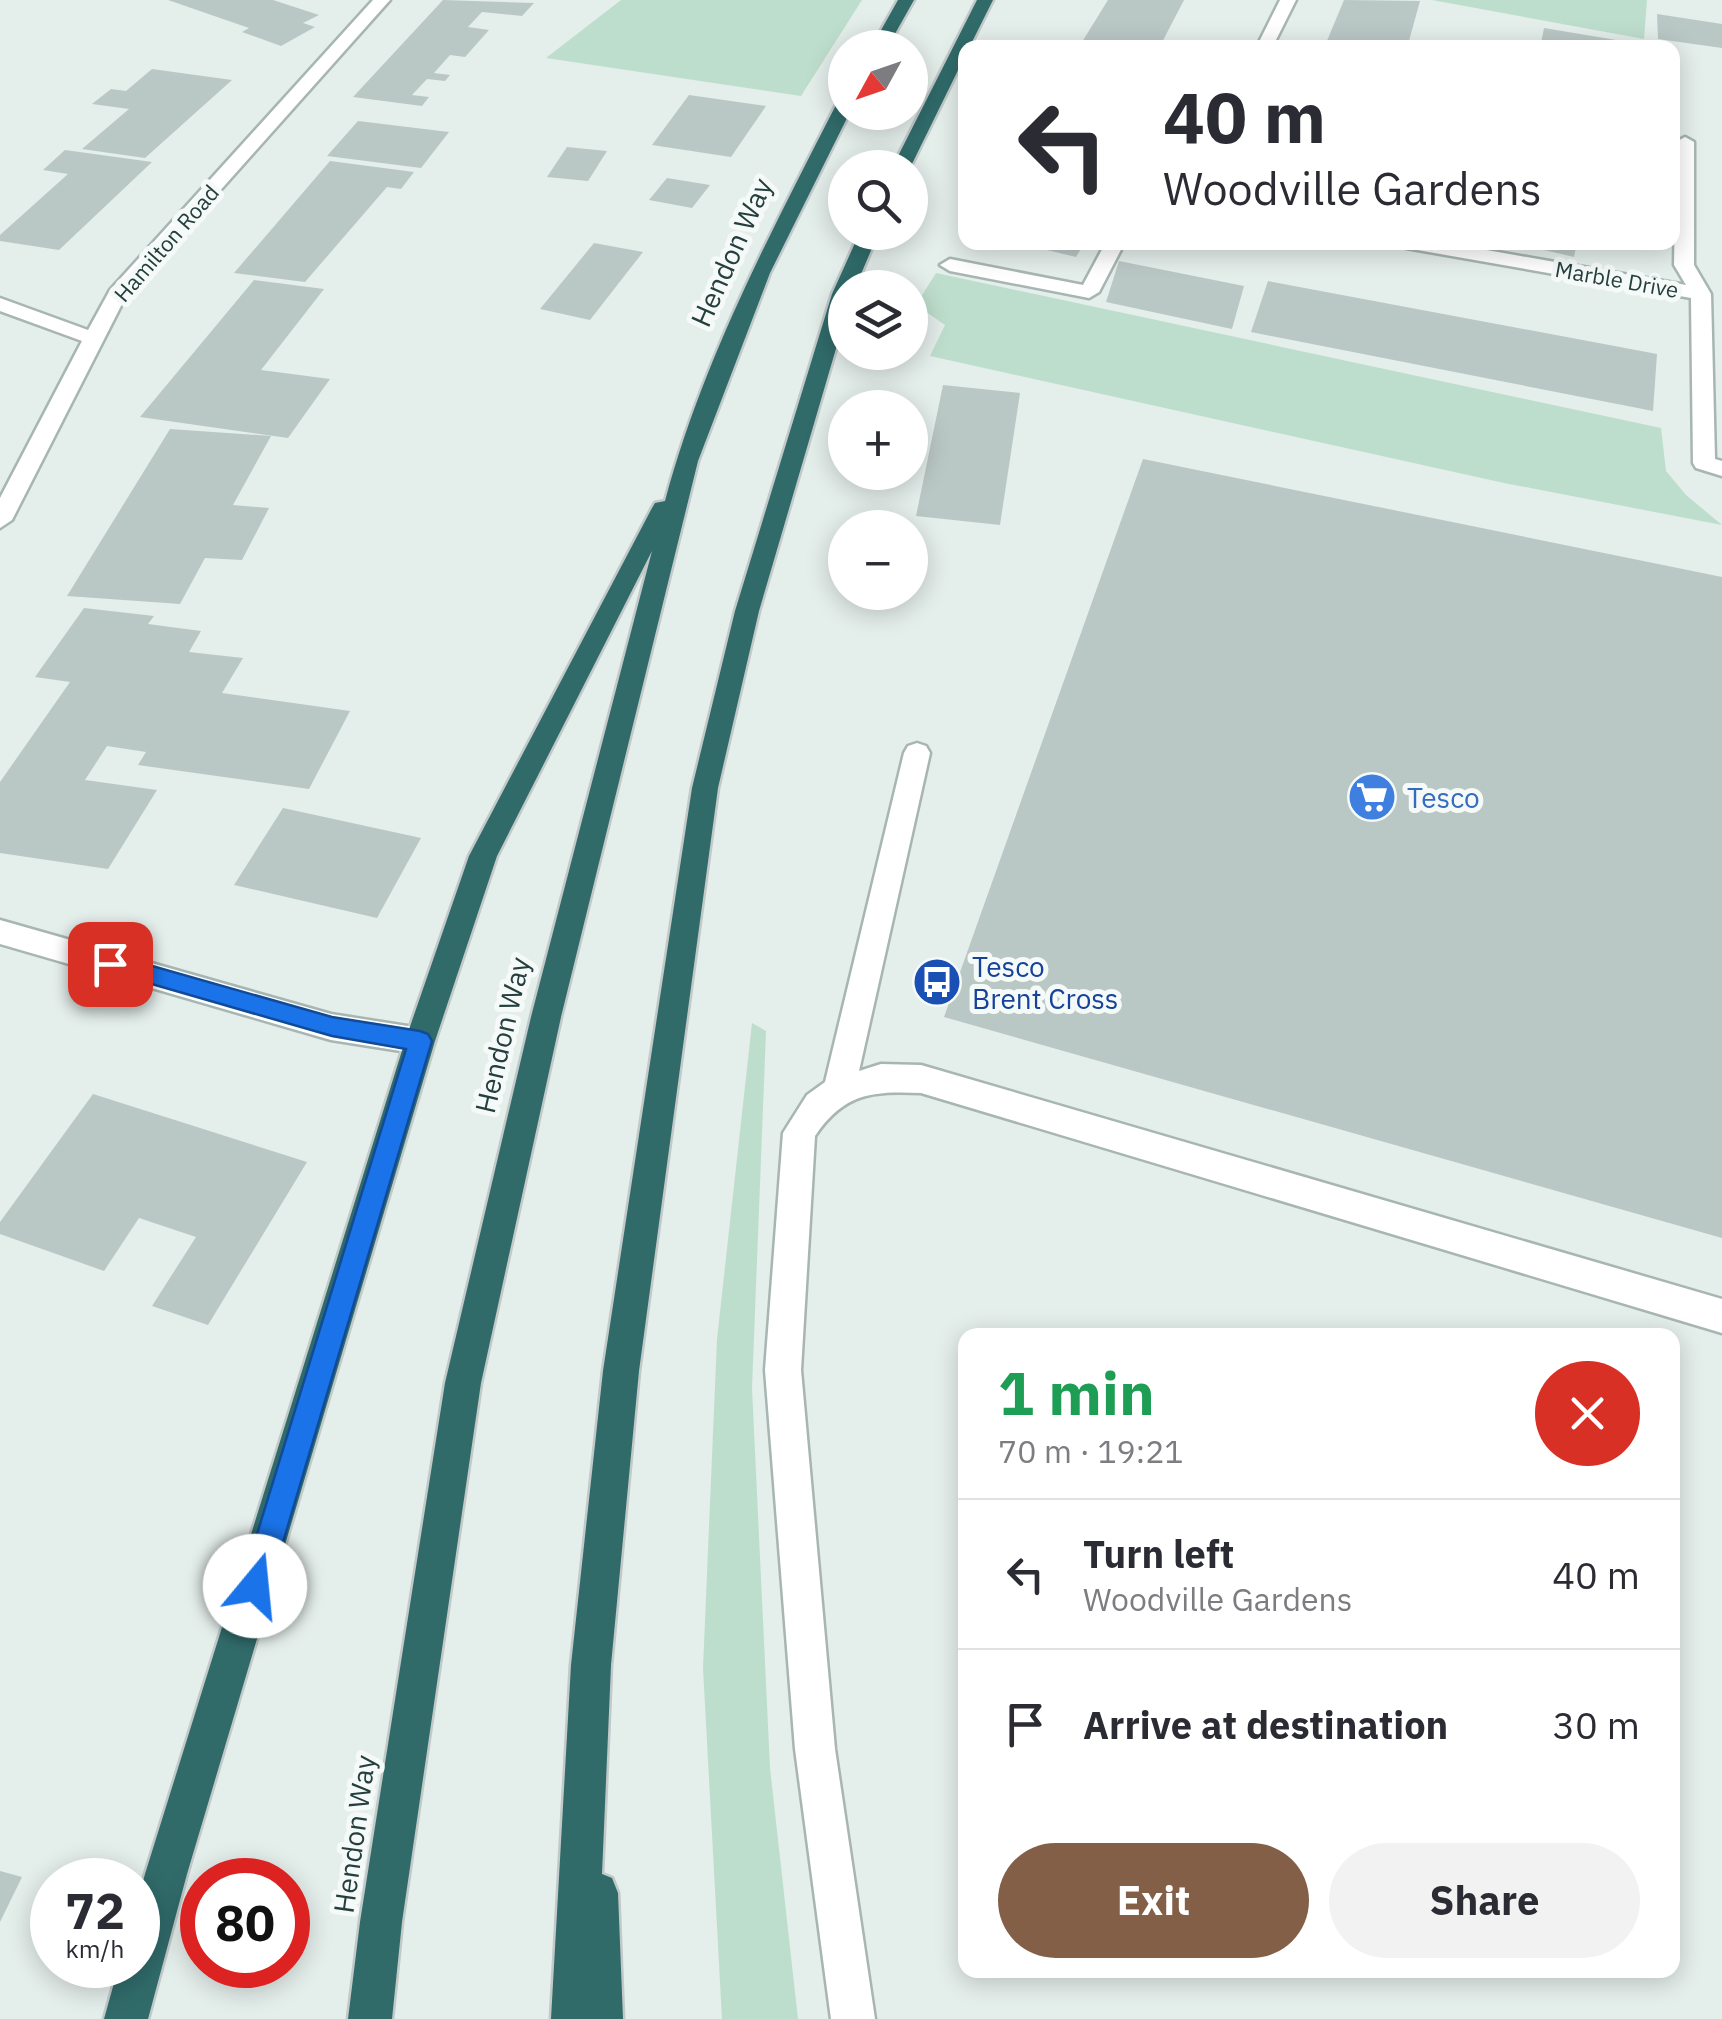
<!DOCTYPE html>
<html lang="en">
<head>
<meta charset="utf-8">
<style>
	body { margin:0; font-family:"IBM Plex Sans",sans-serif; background:#f2f2f3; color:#2b2b33; height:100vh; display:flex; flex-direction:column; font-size:38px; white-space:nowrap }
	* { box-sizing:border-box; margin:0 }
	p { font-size:32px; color:#7c7c81 }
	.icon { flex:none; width:55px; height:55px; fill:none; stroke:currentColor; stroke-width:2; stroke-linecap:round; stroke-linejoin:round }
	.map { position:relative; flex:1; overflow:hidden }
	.sheet { position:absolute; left:958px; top:1328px; width:722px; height:650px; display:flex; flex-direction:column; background:#fff; border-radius:20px; box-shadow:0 5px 25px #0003 }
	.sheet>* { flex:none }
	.hud { position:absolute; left:958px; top:40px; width:722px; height:210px; border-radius:20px; box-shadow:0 5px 25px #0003; background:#fff; color:#2b2b33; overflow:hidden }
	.needle { width:65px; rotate:230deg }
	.controls { position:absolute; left:828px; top:30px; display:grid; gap:20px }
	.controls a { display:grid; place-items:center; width:100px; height:100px; border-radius:50%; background:#fff; box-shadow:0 5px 25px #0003; font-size:50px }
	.speed { position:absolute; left:30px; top:1858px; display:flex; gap:20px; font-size:50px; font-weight:700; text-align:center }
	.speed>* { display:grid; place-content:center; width:130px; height:130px; border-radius:50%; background:#fff; box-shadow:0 5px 25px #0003; line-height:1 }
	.speed small { font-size:25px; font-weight:400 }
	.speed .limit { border:15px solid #d22; background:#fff; color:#111 }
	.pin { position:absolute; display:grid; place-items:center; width:85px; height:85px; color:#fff; margin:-42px; border-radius:20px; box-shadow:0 5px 15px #0006 }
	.me { position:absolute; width:110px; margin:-55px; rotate:17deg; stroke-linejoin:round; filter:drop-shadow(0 0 8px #0008) }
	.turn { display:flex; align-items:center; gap:35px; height:210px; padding:0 40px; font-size:45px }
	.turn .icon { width:130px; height:130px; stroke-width:2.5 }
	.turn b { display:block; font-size:70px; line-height:85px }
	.round { display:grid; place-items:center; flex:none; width:105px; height:105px; border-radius:52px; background:#f2f2f3 }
	.overview { display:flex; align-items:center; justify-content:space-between; height:170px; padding:0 40px }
	h1 { font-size:60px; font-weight:700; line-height:75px; color:#1e9e55 }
	.primary-button { display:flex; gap:20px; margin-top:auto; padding:20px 40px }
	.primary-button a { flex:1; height:115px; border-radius:60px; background:#835f48; color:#fff; font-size:40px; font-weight:700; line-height:115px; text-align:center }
	.primary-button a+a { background:#f2f2f3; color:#2b2b33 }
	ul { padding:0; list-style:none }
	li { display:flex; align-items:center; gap:30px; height:150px; padding:0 40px; border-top:2px solid #e1e1e2 }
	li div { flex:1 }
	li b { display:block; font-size:38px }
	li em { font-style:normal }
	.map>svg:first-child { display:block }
	.green { fill:#bedecd }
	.building { fill:#bac8c5 }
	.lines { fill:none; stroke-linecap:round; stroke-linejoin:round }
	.lane-casing { stroke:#a7b6b3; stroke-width:5 }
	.street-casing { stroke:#a7b6b3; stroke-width:5 }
	.highway-casing { stroke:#c2c9c9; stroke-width:5 }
	.lane { fill:#fff; fill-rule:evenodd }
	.street { fill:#fff; fill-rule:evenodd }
	.highway { fill:#306b6a; fill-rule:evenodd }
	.route { fill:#1a73e8; stroke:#114b97; stroke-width:2.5 }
	.labels { text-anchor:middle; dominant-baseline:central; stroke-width:10; stroke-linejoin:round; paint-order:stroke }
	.far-street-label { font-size:22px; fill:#243f3d; stroke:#f5faf8 }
	.street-label { font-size:28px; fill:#243f3d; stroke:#f5faf8 }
	.shop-label { font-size:28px; fill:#366cbe; stroke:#f5faf8; text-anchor:start }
	.transit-label { font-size:28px; fill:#164399; stroke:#f5faf8; text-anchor:start }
</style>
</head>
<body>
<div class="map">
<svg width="1722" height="2019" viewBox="0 0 1722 2019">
	<rect width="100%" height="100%" fill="#e4eeeb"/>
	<g class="green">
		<polygon points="621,0 862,0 801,96 546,58"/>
		<polygon points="1433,0 1647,0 1644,39 1432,0"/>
		<polygon points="936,273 1661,428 1666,471 1686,495 1722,525 1504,483 930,356 945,325 916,305"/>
		<polygon points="752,1023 766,1031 752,1388 770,1768 798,2019 722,2019 703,1668 717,1339"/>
	</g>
	<g class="building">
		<polygon points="168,0 273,0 319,15 303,23 315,27 281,46 242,32 249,28"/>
		<polygon points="443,0 534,3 522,16 482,12 468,27 489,30 465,57 450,55 434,73 450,75 445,81 427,79 412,95 429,97 422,106 353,97"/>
		<polygon points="1108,0 1184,0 1159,48 1082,42"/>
		<polygon points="1344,0 1420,1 1407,48 1324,48"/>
		<polygon points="1657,14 1722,24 1722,48 1658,39"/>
		<polygon points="1544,28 1616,40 1615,48 1540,48"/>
		<polygon points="152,69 232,80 145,158 82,149 129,109 92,104 111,89 126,91"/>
		<polygon points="689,95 766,106 731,157 652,145"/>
		<polygon points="358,121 449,132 421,168 327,156"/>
		<polygon points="567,147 607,151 588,181 547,177"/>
		<polygon points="65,150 152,162 59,250 0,241 0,235 68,174 43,170"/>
		<polygon points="330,161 414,172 401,189 387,187 305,282 234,273"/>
		<polygon points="667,178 710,185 692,208 649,200"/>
		<polygon points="1014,242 1085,242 1076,257"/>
		<polygon points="1510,242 1577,242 1574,257"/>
		<polygon points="594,243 643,252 590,320 540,309"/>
		<polygon points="1119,261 1244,286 1232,329 1106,302"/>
		<polygon points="254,280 324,289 261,370 330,379 288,438 140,417"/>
		<polygon points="1268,281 1657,354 1653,411 1251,332"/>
		<polygon points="943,385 1020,393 1000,525 916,516"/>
		<polygon points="170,429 271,436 233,505 269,508 242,560 205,558 180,604 67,596"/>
		<polygon points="1143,459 1722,577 1722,1238 944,1017"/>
		<polygon points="84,608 154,616 148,624 201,631 189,652 243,658 222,693 350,711 309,789 138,765 146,752 107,746 85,780 157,790 108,869 0,853 0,782 70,682 35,677"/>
		<polygon points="283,808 421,838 377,918 234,885"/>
		<polygon points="93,1094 307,1162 208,1325 152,1306 196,1237 139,1218 104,1271 0,1234 0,1222"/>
		<polygon points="0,1871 22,1877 0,1922"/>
	</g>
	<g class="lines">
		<g class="lane-casing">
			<g id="lane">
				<polygon points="1106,242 1125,242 1099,292 1089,298 950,271 940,265 950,259 1083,285"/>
				<path d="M917 743 926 746 930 753 859 1071 881 1064 921 1065 1722 1299V1333L921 1093C872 1091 844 1093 815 1136L801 1370 835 1749 875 2019H831L795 1749 765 1370 783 1133 807 1095 825 1082 904 753 908 746Z"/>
			</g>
		</g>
		<g class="street-casing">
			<g id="street">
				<polygon points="373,0 390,0 126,296 12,520 0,528 0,498 82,341 0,311 0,298 88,330 110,290"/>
				<polygon points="1280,0 1296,0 1272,48 1256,48"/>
				<polygon points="1685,137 1694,142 1694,265 1711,294 1715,459 1722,461 1722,476 1696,468 1693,463 1691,298 1406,248 1397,242 1441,242 1686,285 1674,265 1676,142"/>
				<polygon points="0,920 331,1014 420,1028 431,1032 435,1041 431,1050 420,1054 331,1040 0,944"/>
			</g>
		</g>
		<g class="highway-casing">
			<g id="highway">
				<polygon points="898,0 914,0 887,48 871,48"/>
				<polygon points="977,0 993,0 969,48 965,48 965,56 910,168 892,168"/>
				<path d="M845 100V112H850L770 273 698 461 561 1017 481 1383 402 1922 392 2019H348L360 1922 445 1383 531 1017 652 551 497 856 435 1041 187 1874 148 2019H104L119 1965H138V1900L145 1874 405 1041 469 856 652 508 655 503 665 501C702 362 771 232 836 105Z"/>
				<polygon points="860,232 879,232 855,288 845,288 845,318 759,611 718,788 639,1371 611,1665 602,1874 612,1878 618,1893 623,2019 551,2019 571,1665 603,1371 692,788 735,611 832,294"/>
			</g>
		</g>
		<use href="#lane" class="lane"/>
		<use href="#street" class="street"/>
		<use href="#highway" class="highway"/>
	</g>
	<polygon class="route" points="110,954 332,1017 420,1031 428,1034 432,1041 270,1586 265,1596 255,1600 245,1596 241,1586 406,1049 332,1036 103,970 99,964"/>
	<defs>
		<g id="supermarket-disc" transform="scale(2.5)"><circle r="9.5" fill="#3f7fe0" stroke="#f5faf8"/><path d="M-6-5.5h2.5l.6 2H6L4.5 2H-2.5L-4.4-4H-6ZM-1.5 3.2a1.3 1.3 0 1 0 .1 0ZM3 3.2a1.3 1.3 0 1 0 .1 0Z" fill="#fff"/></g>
		<g id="bus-disc" transform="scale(2.5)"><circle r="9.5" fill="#1a4fb4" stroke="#f5faf8"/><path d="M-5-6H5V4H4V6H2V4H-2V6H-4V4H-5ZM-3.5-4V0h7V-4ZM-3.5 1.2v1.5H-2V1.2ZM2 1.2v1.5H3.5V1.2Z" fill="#fff"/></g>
	</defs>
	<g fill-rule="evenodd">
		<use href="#supermarket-disc" x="1372" y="797"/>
		<use href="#bus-disc" x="937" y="982"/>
	</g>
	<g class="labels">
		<g class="far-street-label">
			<text transform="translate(166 243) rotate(-49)">Hamilton Road</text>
			<text transform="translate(1617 279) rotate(10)">Marble Drive</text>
		</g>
		<g class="street-label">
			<text transform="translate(731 252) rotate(-66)">Hendon Way</text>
			<text transform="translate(502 1035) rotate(-77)">Hendon Way</text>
			<text transform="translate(354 1834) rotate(-82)">Hendon Way</text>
		</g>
		<g class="shop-label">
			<text x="1407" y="797">Tesco</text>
		</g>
		<g class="transit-label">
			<text x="972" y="966">Tesco<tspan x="972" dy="32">Brent Cross</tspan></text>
		</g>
	</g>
</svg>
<div class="controls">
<a><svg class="needle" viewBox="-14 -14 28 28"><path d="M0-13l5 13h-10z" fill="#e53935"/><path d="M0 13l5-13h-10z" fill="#7c7c81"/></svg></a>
<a><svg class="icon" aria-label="search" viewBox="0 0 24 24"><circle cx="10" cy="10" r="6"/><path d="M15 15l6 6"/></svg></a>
<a><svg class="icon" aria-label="layers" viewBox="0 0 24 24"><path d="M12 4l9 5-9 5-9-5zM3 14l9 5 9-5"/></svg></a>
<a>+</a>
<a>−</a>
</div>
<div class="speed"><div>72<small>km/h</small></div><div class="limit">80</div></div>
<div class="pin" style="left:110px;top:964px;background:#d93025"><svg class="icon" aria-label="arrive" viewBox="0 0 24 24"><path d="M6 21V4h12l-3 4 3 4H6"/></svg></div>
<svg class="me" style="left:255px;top:1586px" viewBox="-20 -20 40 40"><circle r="19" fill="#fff"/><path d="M0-13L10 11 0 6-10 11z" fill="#1a73e8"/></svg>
<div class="hud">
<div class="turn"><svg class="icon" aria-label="left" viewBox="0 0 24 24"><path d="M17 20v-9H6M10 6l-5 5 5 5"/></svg><div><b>40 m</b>Woodville Gardens</div></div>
</div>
<section class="sheet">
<div class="overview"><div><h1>1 min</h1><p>70 m · 19:21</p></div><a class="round" style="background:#d93025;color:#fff"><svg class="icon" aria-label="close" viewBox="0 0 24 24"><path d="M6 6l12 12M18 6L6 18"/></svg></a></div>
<ul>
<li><svg class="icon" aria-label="left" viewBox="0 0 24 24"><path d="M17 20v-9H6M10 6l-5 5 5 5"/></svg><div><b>Turn left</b><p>Woodville Gardens</p></div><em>40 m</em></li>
<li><svg class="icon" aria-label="arrive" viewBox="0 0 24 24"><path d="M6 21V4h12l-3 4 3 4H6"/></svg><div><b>Arrive at destination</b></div><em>30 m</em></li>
</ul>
<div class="primary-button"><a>Exit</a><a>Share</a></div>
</section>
</div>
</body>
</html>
